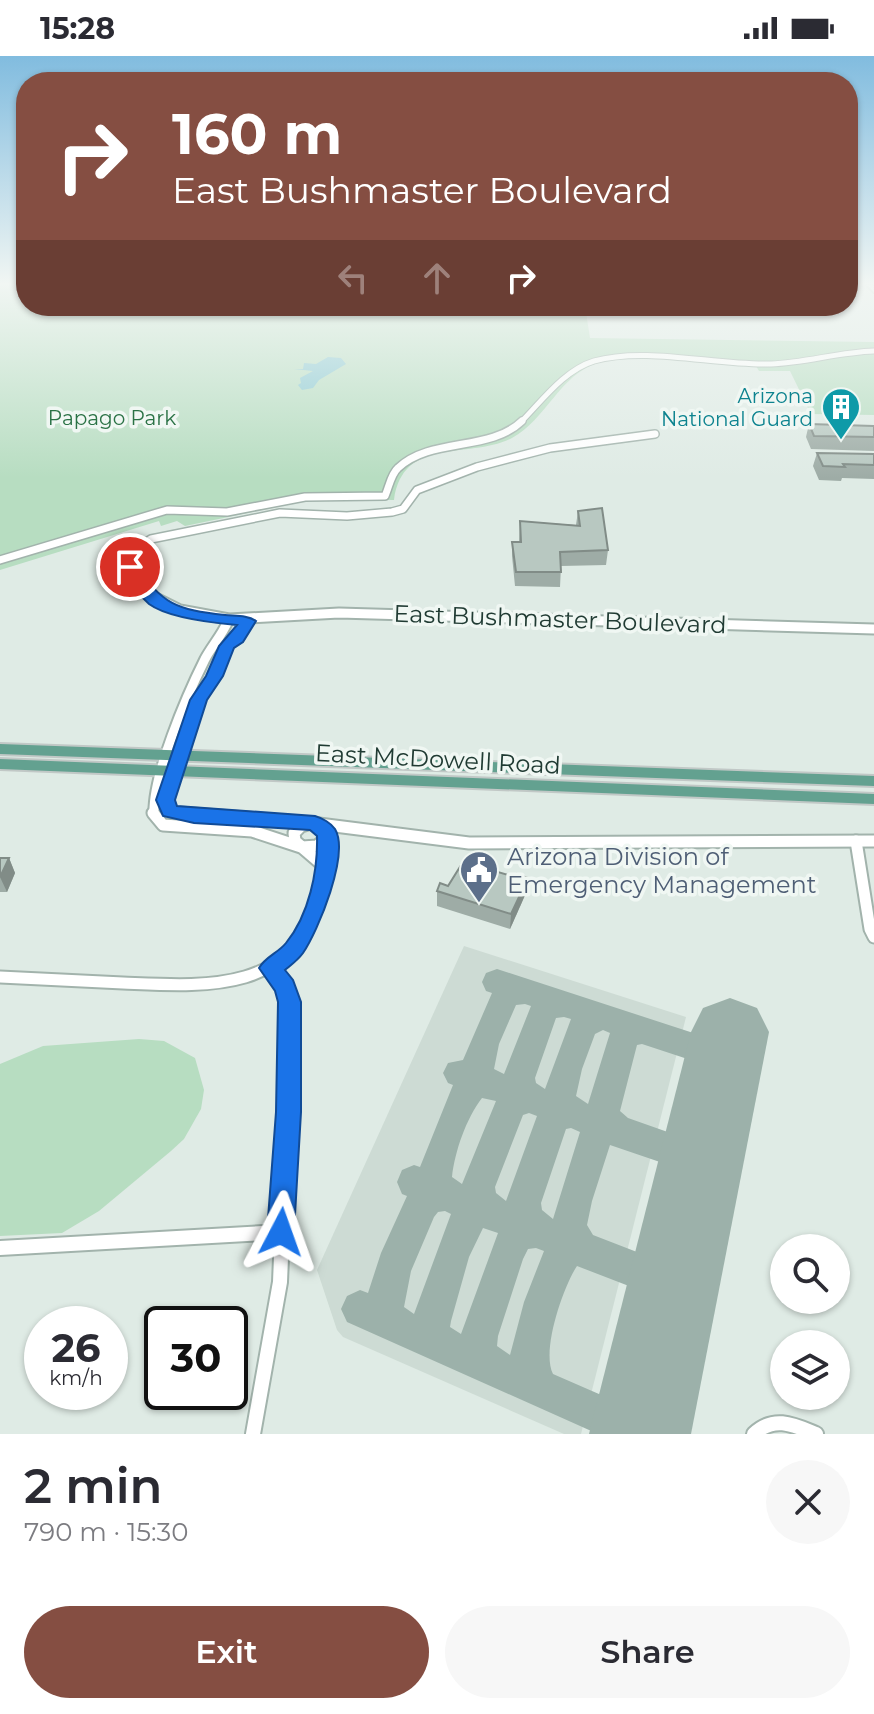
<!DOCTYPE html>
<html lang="en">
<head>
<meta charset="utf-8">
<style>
	body { margin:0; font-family:Montserrat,sans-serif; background:#f7f7f7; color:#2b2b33; height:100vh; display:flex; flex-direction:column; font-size:30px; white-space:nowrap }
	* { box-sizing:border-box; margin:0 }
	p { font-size:26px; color:#7c7c81 }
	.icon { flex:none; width:44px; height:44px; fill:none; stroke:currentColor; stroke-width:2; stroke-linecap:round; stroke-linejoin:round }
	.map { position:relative; height:1378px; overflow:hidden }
	.drawer { display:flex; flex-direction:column; background:#fff; flex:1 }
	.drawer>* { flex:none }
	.top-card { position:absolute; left:16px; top:16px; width:842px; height:244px; border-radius:32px; box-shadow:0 2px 6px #0004; background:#854e42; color:#fff; overflow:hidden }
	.fabs { position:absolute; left:770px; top:1178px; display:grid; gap:16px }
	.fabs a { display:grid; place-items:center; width:80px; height:80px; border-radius:50%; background:#fff; box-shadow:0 2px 6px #0004; font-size:40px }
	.speed { position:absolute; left:24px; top:1250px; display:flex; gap:16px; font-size:40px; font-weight:700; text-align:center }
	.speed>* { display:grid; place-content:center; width:104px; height:104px; border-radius:50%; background:#fff; box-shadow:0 2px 6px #0004; line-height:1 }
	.speed small { font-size:20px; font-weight:400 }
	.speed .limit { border:4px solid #111; border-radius:12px; background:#fff; color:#111 }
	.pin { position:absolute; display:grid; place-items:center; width:68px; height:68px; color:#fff; margin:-34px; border:4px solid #fff; border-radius:50%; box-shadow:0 2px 8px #0007 }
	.me { position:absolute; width:88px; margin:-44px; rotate:4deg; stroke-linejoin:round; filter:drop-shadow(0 0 6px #0008) }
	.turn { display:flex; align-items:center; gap:28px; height:168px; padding:0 24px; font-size:36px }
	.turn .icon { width:104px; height:104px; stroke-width:2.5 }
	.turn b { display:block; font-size:56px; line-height:68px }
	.lanes { display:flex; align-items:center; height:76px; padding:0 24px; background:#0003; justify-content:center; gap:40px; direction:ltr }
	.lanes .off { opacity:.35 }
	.round { display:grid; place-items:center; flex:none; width:84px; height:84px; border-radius:42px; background:#f7f7f7 }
	.headline { display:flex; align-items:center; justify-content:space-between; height:136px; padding:0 24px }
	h1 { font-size:48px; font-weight:600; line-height:60px }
	.action { display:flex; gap:16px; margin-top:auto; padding:16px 24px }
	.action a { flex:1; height:92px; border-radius:48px; background:#854e42; color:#fff; font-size:32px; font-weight:600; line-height:92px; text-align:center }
	.action a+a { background:#f7f7f7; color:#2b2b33 }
	.status { display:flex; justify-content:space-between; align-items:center; height:56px; padding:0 40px; background:#fff; direction:ltr }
	.status svg { height:22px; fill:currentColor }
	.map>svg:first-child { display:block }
	.built { fill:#cddbd4 }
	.green { fill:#b7ddc1 }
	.water { fill:#86c7d1 }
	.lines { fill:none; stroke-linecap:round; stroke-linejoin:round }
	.taxiway { fill:#9cb1aa; fill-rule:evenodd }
	.runway { fill:#9cb1aa; fill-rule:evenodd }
	.minor-far4-casing { stroke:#a2b3ac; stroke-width:7 }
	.minor-far3-casing { stroke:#a2b3ac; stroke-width:10 }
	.minor-far2-casing { stroke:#a2b3ac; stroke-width:13 }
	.minor-far1-casing { stroke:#a2b3ac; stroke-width:15 }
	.minor-casing { stroke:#a2b3ac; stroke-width:18 }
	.secondary-casing { stroke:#9eb7ad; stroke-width:4 }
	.primary-casing { stroke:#c1c8c6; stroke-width:4 }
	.minor-far4 { stroke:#fff; stroke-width:5 }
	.minor-far3 { stroke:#fff; stroke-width:7 }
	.minor-far2 { stroke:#fff; stroke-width:9 }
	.minor-far1 { stroke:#fff; stroke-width:11 }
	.minor { stroke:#fff; stroke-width:14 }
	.secondary { fill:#fff; fill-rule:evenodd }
	.primary { fill:#63a190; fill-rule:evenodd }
	.wall { fill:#9eaca6 }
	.shaded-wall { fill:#818c87 }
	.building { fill:#b8c8c1; stroke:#818c87; stroke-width:2 }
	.route { fill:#1a73e8; stroke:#114b97; stroke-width:2 }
	.labels { text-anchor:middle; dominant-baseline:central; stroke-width:7; stroke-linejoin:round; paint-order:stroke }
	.far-culture-label { font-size:20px; fill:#0d838f; stroke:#f0f7f3; text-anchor:end }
	.far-park-label { font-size:20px; fill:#2a7245; stroke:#f0f7f3 }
	.street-label { font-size:24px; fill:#203b33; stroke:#f0f7f3 }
	.service-label { font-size:24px; fill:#4e5e75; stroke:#f0f7f3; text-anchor:start }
</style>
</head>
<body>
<div class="status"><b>15:28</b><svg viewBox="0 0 49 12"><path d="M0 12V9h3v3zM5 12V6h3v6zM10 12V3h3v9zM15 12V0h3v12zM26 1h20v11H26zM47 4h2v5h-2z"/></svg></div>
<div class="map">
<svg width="874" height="1378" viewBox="0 0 874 1378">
	<rect width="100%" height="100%" fill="#dfebe5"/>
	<polygon class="built" points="464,890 686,961 581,1378 564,1378 343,1281 337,1274 317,1214"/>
	<g class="green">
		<path d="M0 229H26V250H585L590 282 874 286V359L811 358 790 315H759L756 310C714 309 636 296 598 307 560 318 546 364 512 382 469 404 403 379 394 444L314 443 185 470 177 465 161 470 159 465 0 514Z"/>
		<polygon points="139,983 164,985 195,1002 204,1034 201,1053 184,1083 171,1095 99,1155 62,1177 0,1180 0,1008 43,990"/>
	</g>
	<polygon class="water" points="328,301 341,302 346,308 319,324 313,332 302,334 298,329 301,327 300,322 313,315 294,313 303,313 304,307 316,308"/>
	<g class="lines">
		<path class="taxiway" d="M497 913 724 987 735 991 740 1001 735 1011 724 1015 642 988 637 989 620 1055 628 1062 713 1092 718 1104 713 1116 701 1120 610 1089 592 1145 587 1169 593 1179 686 1215 692 1228 686 1241 673 1247 577 1210C563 1231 541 1295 553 1318L654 1362 659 1378H598L347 1266 341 1253 347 1240 360 1234 368 1237 381 1197 407 1140 402 1138 397 1126 402 1114 414 1109 420 1111 453 1029 448 1027 443 1017 448 1007 463 1004 492 937 486 935 482 926 486 917ZM525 948 531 950 504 1018 494 1013 499 988 516 949ZM564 961 571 963 545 1033 536 1027 535 1022 556 962ZM603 974 610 977 588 1048 576 1040 582 1013 595 978ZM482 1042 496 1045 462 1128 452 1121C455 1095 466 1063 482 1042ZM529 1057 537 1060 506 1145 496 1137 495 1131 523 1059ZM571 1072 580 1076 553 1163 542 1154 541 1147 566 1073ZM445 1155 451 1158 414 1258 404 1251 411 1215 434 1161 438 1156ZM483 1172 498 1177 461 1278 450 1271 451 1265 469 1201ZM536 1192 544 1195 524 1246 510 1299 497 1290 498 1280 523 1203 528 1193Z"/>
		<polygon class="runway" points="730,942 757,952 769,976 691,1378 589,1378 691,976 703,952"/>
		<g class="minor-far4-casing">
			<path id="minor-far4" d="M520 367C541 346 564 314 594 305 647 290 716 310 771 308 805 307 839 296 874 295"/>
		</g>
		<g class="minor-far3-casing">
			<g id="minor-far3">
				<path d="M0 504 167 454 227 456 305 441 385 440C389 431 391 418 398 412 431 381 490 396 522 365"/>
				<polyline points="152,541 139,526 130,505 137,492 151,483 280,457 347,460 392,456 403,453 417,434 477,411 550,392 655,378"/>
			</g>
		</g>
		<g class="minor-far2-casing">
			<g id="minor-far2">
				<polyline points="150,539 180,554 229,563 339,557 874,573"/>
				<path d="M154 759C152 720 187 639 205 603 212 590 222 579 228 565"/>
				<polyline points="191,759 170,755 165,744 199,644 215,620 227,590 237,583 248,565"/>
			</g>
		</g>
		<g class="minor-far1-casing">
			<g id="minor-far1">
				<polyline points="153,757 163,769 252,775 301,791"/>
				<polyline points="180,757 311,767"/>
				<polygon points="311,767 323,770 327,781 317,790 302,791 295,785 294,777 301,770"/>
				<polyline points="319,768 469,787 874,785"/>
				<polyline points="856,785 870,873 874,881"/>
				<polyline points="304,793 325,811"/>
				<polyline points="270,912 285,931 289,946 288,1033"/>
				<path d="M0 921C41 923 82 925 123 927 200 930 293 939 317 845 323 824 328 807 325 785"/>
			</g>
		</g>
		<g class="minor-casing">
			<g id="minor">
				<polyline points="0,1192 281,1176"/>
				<polyline points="253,1378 280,1226 288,1031"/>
				<path d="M754 1378C774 1359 794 1369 816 1378"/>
			</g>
		</g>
		<g class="secondary-casing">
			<polygon id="secondary" points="867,229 873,229 874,236"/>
		</g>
		<g class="primary-casing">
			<g id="primary">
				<polygon points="0,688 874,720 874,730 0,698"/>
				<polygon points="0,703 874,738 874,748 0,713"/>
			</g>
		</g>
		<use href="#minor-far4" class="minor-far4"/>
		<use href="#minor-far3" class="minor-far3"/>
		<use href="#minor-far2" class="minor-far2"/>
		<use href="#minor-far1" class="minor-far1"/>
		<use href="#minor" class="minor"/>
		<use href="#secondary" class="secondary"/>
		<use href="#primary" class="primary"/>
	</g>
	<g class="wall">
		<polygon points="809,368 874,370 874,395 811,393 806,381"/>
		<polygon points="817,397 874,398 874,423 842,422 841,425 819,424 813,410"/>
		<polygon points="578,455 608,494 606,509 561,510 560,531 515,530 512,500 512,486 519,486 520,465 576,469"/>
		<polygon points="0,802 9,802 15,817 7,836 0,836"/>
		<polygon points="448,830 526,837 510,873 437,850 437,835"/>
	</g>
	<g class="shaded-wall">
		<polygon points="9,802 15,817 7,836 0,821"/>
		<polygon points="528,822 526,837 510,873 511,858"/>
	</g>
	<g class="building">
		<polygon points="809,368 874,370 874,381 814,380"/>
		<polygon points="817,397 874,398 874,409 843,408 845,411 823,410"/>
		<polygon points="602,452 608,494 560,496 561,516 516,516 512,486 521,486 520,465 580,470 578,455"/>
		<polygon points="0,802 9,802 0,821"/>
		<polygon points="463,806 515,821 517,818 528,822 511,858 437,835 440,827 448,830"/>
	</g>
	<linearGradient id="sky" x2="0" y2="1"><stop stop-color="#81bcdf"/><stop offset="0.54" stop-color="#f1f6f3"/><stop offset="1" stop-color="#f1f6f3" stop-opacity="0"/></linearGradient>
	<rect width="874" height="422" fill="url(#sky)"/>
	<path class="route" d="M130 507 135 508C161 548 177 554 225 559 236 560 248 559 256 565L243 586 234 592 223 620 207 644 175 744 177 750 315 760C322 762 331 767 335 773 350 798 318 875 303 897 298 904 291 909 285 914L293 924 301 946V1056L294 1176 290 1185 281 1189 271 1185 267 1176 276 1056 278 946 275 935 259 912C265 901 278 897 286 887 309 859 318 815 317 780L310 774 194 767 163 760 156 744 190 644 206 620 219 590 237 569C214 567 168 562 149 548 137 538 130 524 122 511Z"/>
	<defs>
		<g id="building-pin" transform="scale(2)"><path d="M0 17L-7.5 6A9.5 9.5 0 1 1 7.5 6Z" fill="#0f9aa8" stroke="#f0f7f3"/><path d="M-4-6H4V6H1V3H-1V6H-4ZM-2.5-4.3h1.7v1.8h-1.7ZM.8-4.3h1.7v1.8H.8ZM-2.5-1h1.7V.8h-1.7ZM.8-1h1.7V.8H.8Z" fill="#fff"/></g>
		<g id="civic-pin" transform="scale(2)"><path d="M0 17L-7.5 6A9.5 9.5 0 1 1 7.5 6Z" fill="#5c6f8a" stroke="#f0f7f3"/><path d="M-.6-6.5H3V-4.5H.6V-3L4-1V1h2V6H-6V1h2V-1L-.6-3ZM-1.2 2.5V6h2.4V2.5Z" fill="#fff"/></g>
	</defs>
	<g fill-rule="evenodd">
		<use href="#building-pin" x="841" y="351"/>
		<use href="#civic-pin" x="479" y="814"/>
	</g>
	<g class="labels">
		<g class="far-culture-label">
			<text x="813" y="340">Arizona<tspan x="813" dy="23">National Guard</tspan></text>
		</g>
		<g class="far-park-label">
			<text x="112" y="362">Papago Park</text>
		</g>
		<g class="street-label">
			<text transform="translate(560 563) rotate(2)">East Bushmaster Boulevard</text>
			<text transform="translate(438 703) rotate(3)">East McDowell Road</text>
		</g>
		<g class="service-label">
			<text x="507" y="800">Arizona Division of<tspan x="507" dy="28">Emergency Management</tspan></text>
		</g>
	</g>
</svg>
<div class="fabs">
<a><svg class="icon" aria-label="search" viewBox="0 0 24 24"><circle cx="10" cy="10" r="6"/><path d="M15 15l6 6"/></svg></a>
<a><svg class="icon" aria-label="layers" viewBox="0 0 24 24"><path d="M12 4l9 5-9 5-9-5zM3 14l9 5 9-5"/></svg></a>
</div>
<div class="speed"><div>26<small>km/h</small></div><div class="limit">30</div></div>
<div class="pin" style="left:130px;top:511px;background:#d93025"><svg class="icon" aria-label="arrive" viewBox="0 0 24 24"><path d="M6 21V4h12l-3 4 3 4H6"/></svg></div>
<svg class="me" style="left:281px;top:1176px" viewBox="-20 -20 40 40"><path d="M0-17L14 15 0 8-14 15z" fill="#1a73e8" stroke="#fff" stroke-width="4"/></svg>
<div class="top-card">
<div class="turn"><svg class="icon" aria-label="right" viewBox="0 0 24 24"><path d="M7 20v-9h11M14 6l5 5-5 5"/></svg><div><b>160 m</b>East Bushmaster Boulevard</div></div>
<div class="lanes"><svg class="icon off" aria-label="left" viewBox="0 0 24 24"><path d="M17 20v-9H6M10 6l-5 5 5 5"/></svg><svg class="icon off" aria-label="ahead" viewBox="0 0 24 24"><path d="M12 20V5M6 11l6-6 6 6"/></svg><svg class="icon" aria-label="right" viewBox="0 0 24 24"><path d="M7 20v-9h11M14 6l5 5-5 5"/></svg></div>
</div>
</div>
<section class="drawer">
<div class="headline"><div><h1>2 min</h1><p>790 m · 15:30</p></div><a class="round"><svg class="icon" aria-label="close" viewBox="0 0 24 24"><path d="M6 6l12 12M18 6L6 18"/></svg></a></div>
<div class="action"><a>Exit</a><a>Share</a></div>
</section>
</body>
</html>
